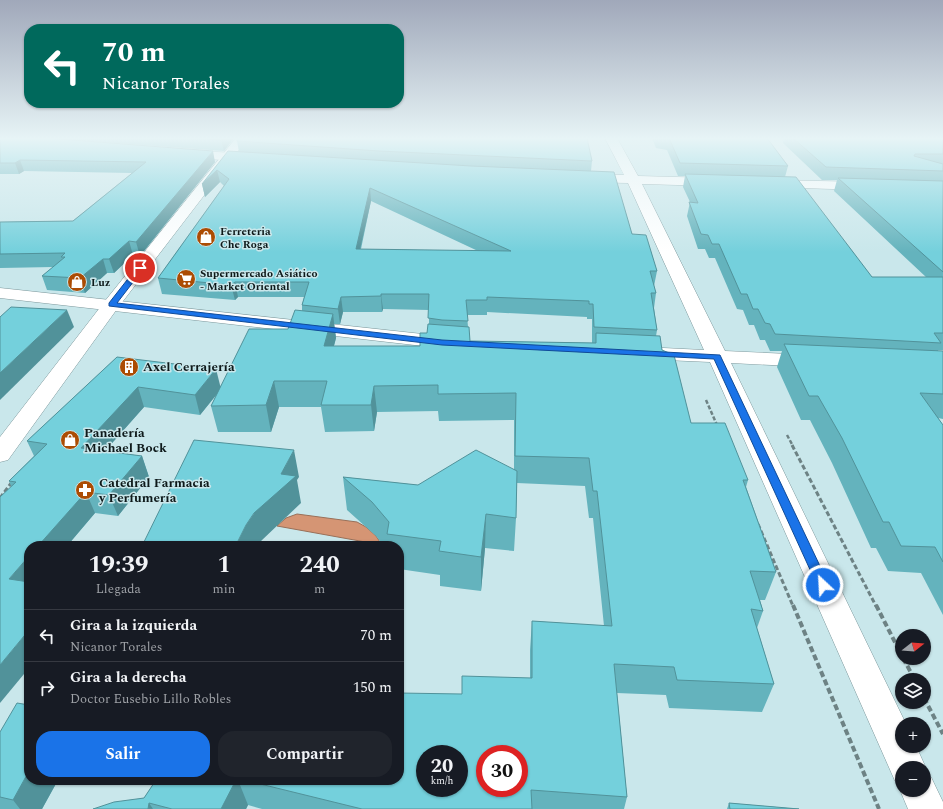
<!DOCTYPE html>
<html lang="es">
<head>
<meta charset="utf-8">
<style>
	body { margin:0; font-family:Spectral,serif; background:#20242c; color:#f1f3f6; height:100vh; display:flex; flex-direction:column; font-size:15px; white-space:nowrap }
	* { box-sizing:border-box; margin:0 }
	p { font-size:13px; color:#9ea1a6 }
	.icon { flex:none; width:22px; height:22px; fill:none; stroke:currentColor; stroke-width:2; stroke-linecap:round; stroke-linejoin:round }
	.map { position:relative; flex:1; overflow:hidden }
	.sheet { position:absolute; left:24px; top:541px; width:380px; height:244px; display:flex; flex-direction:column; background:#171b24; border-radius:16px; box-shadow:0 1px 3px #0004 }
	.sheet>* { flex:none }
	.top-card { position:absolute; left:24px; top:24px; width:380px; height:84px; border-radius:16px; box-shadow:0 1px 3px #0004; background:#00695c; color:#fff; overflow:hidden }
	.needle { width:26px; rotate:73deg }
	.tools { position:absolute; left:895px; top:629px; display:grid; gap:8px }
	.tools a { display:grid; place-items:center; width:36px; height:36px; border-radius:50%; background:#171b24; box-shadow:0 1px 3px #0004; font-size:20px }
	.speed { position:absolute; left:416px; top:745px; display:flex; gap:8px; font-size:20px; font-weight:700; text-align:center }
	.speed>* { display:grid; place-content:center; width:52px; height:52px; border-radius:50%; background:#171b24; box-shadow:0 1px 3px #0004; line-height:1 }
	.speed small { font-size:10px; font-weight:400 }
	.speed .limit { border:6px solid #d22; background:#fff; color:#111 }
	.pin { position:absolute; display:grid; place-items:center; width:34px; height:34px; color:#fff; margin:-17px; border:2px solid #fff; border-radius:50%; box-shadow:0 1px 4px #0007 }
	.me { position:absolute; width:44px; margin:-22px; rotate:335deg; stroke-linejoin:round; filter:drop-shadow(0 0 3px #0008) }
	.turn { display:flex; align-items:center; gap:14px; height:84px; padding:0 12px; font-size:18px }
	.turn .icon { width:52px; height:52px; stroke-width:2.5 }
	.turn b { display:block; font-size:28px; line-height:34px }
	.eta { display:flex; justify-content:space-evenly; align-items:center; height:68px; text-align:center }
	.eta b { font-size:24px; font-weight:700; line-height:28px }
	.button { display:flex; gap:8px; margin-top:auto; padding:8px 12px }
	.button a { flex:1; height:46px; border-radius:16px; background:#1a73e8; color:#fff; font-size:16px; font-weight:700; line-height:46px; text-align:center }
	.button a+a { background:#20242c; color:#f1f3f6 }
	ul { padding:0; list-style:none }
	li { display:flex; align-items:center; gap:12px; height:52px; padding:0 12px; border-top:1px solid #363941 }
	li div { flex:1 }
	li b { display:block; font-size:15px }
	li em { font-style:normal }
	.map>svg:first-child { display:block }
	.water { fill:#d59574; stroke:#997059 }
	.lines { fill:none; stroke-linecap:round; stroke-linejoin:round }
	.street-casing { stroke:#7d989c; stroke-width:1 }
	.secondary-casing { stroke:#7d989c; stroke-width:1 }
	.path-far2 { stroke:#6d8284; stroke-width:2.5; stroke-dasharray:4 2; stroke-linecap:butt }
	.path-far1 { stroke:#6d8284; stroke-width:3; stroke-dasharray:5 2.5; stroke-linecap:butt }
	.path { stroke:#6d8284; stroke-width:4; stroke-dasharray:6 3; stroke-linecap:butt }
	.street { fill:#fff; fill-rule:evenodd }
	.secondary { fill:#fff; fill-rule:evenodd }
	.wall { fill:#64b3bd; fill-rule:evenodd }
	.shaded-wall { fill:#51929a }
	.building { fill:#74d0dc; stroke:#51929a; fill-rule:evenodd }
	.route { fill:#1a73e8; stroke:#114b97 }
	.labels { text-anchor:middle; dominant-baseline:central; stroke-width:3; stroke-linejoin:round; paint-order:stroke }
	.far-poi-label { font-size:11px; font-weight:bold; fill:#0e191a; stroke:#c9e7eb; text-anchor:start }
	.poi-label { font-size:13px; font-weight:bold; fill:#0e191a; stroke:#c9e7eb; text-anchor:start }
</style>
</head>
<body>
<div class="map">
<svg width="943" height="809" viewBox="0 0 943 809">
	<rect width="100%" height="100%" fill="#c9e7eb"/>
	<polygon class="water" points="297,514 357,522 366,527 376,536 382,545 277,526 286,518"/>
	<g class="lines">
		<g class="street-casing">
			<g id="street">
				<polygon points="605,138 617,138 638,176 714,178 719,179 721,182 719,185 714,186 642,184 725,351 810,355 817,357 820,361 817,365 810,367 731,363 906,724 902,724 902,746 916,746 926,768 924,773 924,768 902,768 902,783 895,781 710,362 643,359 636,357 633,353 636,349 643,347 704,350 628,183 586,182 581,181 579,178 581,175 586,174 624,175"/>
				<polygon points="183,150 251,154 255,155 257,158 255,161 251,162 179,157 177,154 179,151"/>
				<polygon points="772,180 866,182 871,183 873,186 871,189 866,190 767,187 765,184 767,181"/>
				<polygon points="0,288 450,337 457,339 460,343 457,347 450,349 0,298"/>
				<polygon points="924,774 931,777 943,802 943,809 908,809 900,790 902,784 902,790 924,790"/>
			</g>
		</g>
		<g class="secondary-casing">
			<polygon id="secondary" points="236,138 248,138 117,309 8,460 0,462 0,437 105,301"/>
		</g>
		<g class="path-far2">
			<polyline points="706,400 717,425"/>
			<polyline points="787,435 793,446"/>
		</g>
		<g class="path-far1">
			<polyline points="792,445 876,606"/>
			<polyline points="0,498 12,482"/>
			<polyline points="758,524 793,606"/>
		</g>
		<g class="path">
			<polyline points="793,605 879,809"/>
			<polyline points="876,605 902,656"/>
			<polyline points="903,658 915,680"/>
			<polyline points="924,698 943,734"/>
		</g>
		<use href="#street" class="street"/>
		<use href="#secondary" class="secondary"/>
	</g>
	<g class="wall">
		<polygon points="0,138 215,162 140,256 133,255 114,273 107,273 85,293 47,290 42,276 53,267 0,268 0,222 73,221 132,173 24,171 19,174 0,174"/>
		<polygon points="49,138 234,138 224,151"/>
		<polygon points="652,138 767,138 788,166 785,177 872,277 926,277 834,191 837,180 822,180 783,143 784,138 943,138 943,350 938,350 938,351 943,351 943,419 938,418 943,425 943,615 921,573 888,571 876,548 871,548 832,463 810,420 801,420 777,367 782,351 770,351 765,340 760,340 754,325 749,325 743,310 737,309 715,258 709,258 705,249 698,249 687,216 690,202 683,187 685,176 678,176 667,150 656,148"/>
		<path d="M237 141 592 161 591 171 632 234 657 271 654 286 656 293 654 308 657 330 656 336 662 350 691 423 748 480 746 487 776 572 765 600H760L763 611 757 628 774 684 762 712 669 708 666 695 617 693 627 797 624 809H262L248 805 246 809H93L144 798 156 780H399L462 694 530 678V650L532 621 604 626 593 518H589L585 486 517 483 516 518 514 551 485 548 481 591 440 586V575L399 569V546H384L376 536 347 510 343 477 418 485 514 469V420L439 421 438 411 377 412 374 431 325 432 321 407H279L271 432H218L211 406 217 394 200 415 144 407 105 451 142 456 149 477 118 516 95 513 67 546H29L11 486 9 481 34 456 27 441 117 357 221 386 288 329 302 311V305L304 297H238L235 300 162 294 158 278 224 186 220 182 205 197 202 184 228 151 239 152ZM371 201 478 251 361 249ZM383 309 429 310V324L427 333 420 346H334L336 338 334 324H340L343 312H382ZM487 312 587 317V319H592V343H595L470 341 468 327 467 315H487Z"/>
		<polygon points="0,732 58,780 42,809 0,809"/>
		<polygon points="729,803 799,809 727,809"/>
	</g>
	<g class="shaded-wall">
		<polygon points="223,138 234,138 224,151 221,140"/>
		<polygon points="213,151 215,162 140,256 136,242"/>
		<polygon points="20,160 24,171 19,174 15,163"/>
		<polygon points="217,170 220,182 205,197 202,184"/>
		<polygon points="370,188 371,201 357,263 356,249"/>
		<polygon points="129,241 133,255 114,273 109,259"/>
		<polygon points="103,259 107,273 85,293 80,278"/>
		<polygon points="235,282 238,297 235,300 231,285"/>
		<polygon points="381,294 383,309 382,312 381,296"/>
		<polygon points="341,297 343,312 340,324 338,309"/>
		<polygon points="67,310 74,327 0,400 0,373"/>
		<polygon points="333,314 336,338 327,371 324,346"/>
		<polygon points="216,369 221,389 200,415 195,395"/>
		<polygon points="274,381 279,407 271,432 266,405"/>
		<polygon points="374,386 377,412 374,431 371,405"/>
		<polygon points="138,387 144,407 90,468 81,448"/>
		<polygon points="294,450 299,477 297,480 301,503 261,541 257,546 237,546 237,543 246,525 281,474"/>
		<polygon points="142,456 149,477 118,516 109,495"/>
		<polygon points="86,492 95,513 67,546 38,546"/>
		<polygon points="486,514 485,548 481,591 481,557"/>
		<polygon points="29,556 29,592 9,579"/>
		<polygon points="29,630 29,668 0,703 0,665"/>
		<polygon points="29,771 29,780 58,780 42,809 20,809 13,800"/>
		<polygon points="236,780 238,780 248,805 246,809 221,809"/>
		<polygon points="149,803 153,809 148,809"/>
	</g>
	<g class="building">
		<polygon points="0,138 47,138 213,151 136,242 129,241 109,259 103,259 80,278 42,276 65,257 61,257 65,253 0,254 0,222 73,221 146,162 20,160 15,163 0,163"/>
		<polygon points="197,138 223,138 221,140"/>
		<polygon points="239,138 587,138 592,161 379,151 237,141"/>
		<polygon points="669,138 767,138 788,166 680,163"/>
		<polygon points="793,138 943,138 943,154 915,154 914,156 943,164 943,171 826,167"/>
		<path d="M228 151 471 166 614 172 632 234 646 235 657 271H650L656 293H651L657 330 594 327 593 304H589V301L487 297V300H466L468 321 442 320 428 318 429 294H381V296L341 297 338 309 302 305 309 282H235L231 285 158 278 229 179 217 170 202 184ZM370 188 511 251 356 249Z"/>
		<polygon points="685,174 796,177 872,277 943,277 943,333 934,333 941,343 775,334 770,324 765,323 758,309 753,309 747,294 741,294 719,244 712,244 708,235 701,234 689,202 698,203"/>
		<polygon points="838,178 943,181 943,272"/>
		<polygon points="11,307 67,310 0,373 0,317"/>
		<path d="M295 310 333 314 324 346H420V333H427L428 324 469 327 470 341 596 343V333L660 336 662 350 674 355 691 423H725L748 480H743L776 572 750 571 763 611 751 609 774 684 677 680 674 667 614 664 627 797 531 790 532 809H362L244 780H399V693L462 694V676L532 678V621L612 626 597 491H593L589 458 515 456 516 393 438 394V385L374 386 371 405H321L327 381H274L266 405 211 406 249 329H288ZM425 754H459V788H425ZM485 754H519V788H485Z"/>
		<polygon points="784,344 943,351 943,394 920,393 943,425 943,562 935,547 901,546 889,522 883,522 842,438 818,396 809,396"/>
		<polygon points="117,357 216,369 195,395 138,387 81,448 142,456 109,495 86,492 38,546 29,546 29,556 9,579 29,582 29,630 0,665 0,497 16,482 9,481 47,444 27,441"/>
		<polygon points="194,440 294,450 281,474 296,476 254,513 246,525 237,543 237,546 142,546"/>
		<polygon points="476,450 517,471 516,518 486,514 481,557 439,551 441,541 387,534 389,522 372,502 343,477 418,485"/>
		<polygon points="17,703 29,705 29,771 13,800 0,797 0,732"/>
		<polygon points="156,780 236,780 221,809 172,809 149,803 148,809 93,809 114,802 144,798"/>
		<polygon points="729,803 799,809 730,809"/>
	</g>
	<linearGradient id="sky" x2="0" y2="1"><stop stop-color="#a0a8ba"/><stop offset="0.55" stop-color="#e7f4f6"/><stop offset="1" stop-color="#e7f4f6" stop-opacity="0"/></linearGradient>
	<rect width="943" height="252" fill="url(#sky)"/>
	<polygon class="route" points="138,266 144,268 117,303 442,340 720,355 829,585 828,589 823,590 819,589 817,585 714,359 442,345 109,306 109,303"/>
	<defs>
		<g id="shop-disc" transform="scale(1)"><circle r="9.5" fill="#ac4c03" stroke="#c9e7eb"/><path d="M-5-2.5h2.3a2.7 3.5 0 0 1 5.4 0H5L5.5 6h-11ZM-1.5-2.5h3a1.5 2.3 0 0 0-3 0Z" fill="#fff"/></g>
		<g id="supermarket-disc" transform="scale(1)"><circle r="9.5" fill="#ac4c03" stroke="#c9e7eb"/><path d="M-6-5.5h2.5l.6 2H6L4.5 2H-2.5L-4.4-4H-6ZM-1.5 3.2a1.3 1.3 0 1 0 .1 0ZM3 3.2a1.3 1.3 0 1 0 .1 0Z" fill="#fff"/></g>
		<g id="building-disc" transform="scale(1)"><circle r="9.5" fill="#ac4c03" stroke="#c9e7eb"/><path d="M-4-6H4V6H1V3H-1V6H-4ZM-2.5-4.3h1.7v1.8h-1.7ZM.8-4.3h1.7v1.8H.8ZM-2.5-1h1.7V.8h-1.7ZM.8-1h1.7V.8H.8Z" fill="#fff"/></g>
		<g id="pharmacy-disc" transform="scale(1)"><circle r="9.5" fill="#ac4c03" stroke="#c9e7eb"/><path d="M-2-6h4v4h4v4h-4v4h-4v-4h-4v-4h4Z" fill="#fff"/></g>
	</defs>
	<g fill-rule="evenodd">
		<use href="#shop-disc" x="206" y="237"/>
		<use href="#supermarket-disc" x="186" y="279"/>
		<use href="#shop-disc" x="77" y="282"/>
		<use href="#building-disc" x="129" y="367"/>
		<use href="#shop-disc" x="70" y="440"/>
		<use href="#pharmacy-disc" x="85" y="490"/>
	</g>
	<g class="labels">
		<g class="far-poi-label">
			<text x="220" y="231">Ferreteria<tspan x="220" dy="13">Che Roga</tspan></text>
			<text x="200" y="273">Supermercado Asiático<tspan x="200" dy="13">- Market Oriental</tspan></text>
			<text x="91" y="282">Luz</text>
		</g>
		<g class="poi-label">
			<text x="143" y="367">Axel Cerrajería</text>
			<text x="84" y="433">Panadería<tspan x="84" dy="15">Michael Bock</tspan></text>
			<text x="99" y="483">Catedral Farmacia<tspan x="99" dy="15">y Perfumería</tspan></text>
		</g>
	</g>
</svg>
<div class="tools">
<a><svg class="needle" viewBox="-14 -14 28 28"><path d="M0-13l5 13h-10z" fill="#e53935"/><path d="M0 13l5-13h-10z" fill="#9ea1a6"/></svg></a>
<a><svg class="icon" aria-label="layers" viewBox="0 0 24 24"><path d="M12 4l9 5-9 5-9-5zM3 14l9 5 9-5"/></svg></a>
<a>+</a>
<a>−</a>
</div>
<div class="speed"><div>20<small>km/h</small></div><div class="limit">30</div></div>
<div class="pin" style="left:140px;top:268px;background:#d93025"><svg class="icon" aria-label="arrive" viewBox="0 0 24 24"><path d="M6 21V4h12l-3 4 3 4H6"/></svg></div>
<svg class="me" style="left:823px;top:585px" viewBox="-20 -20 40 40"><circle r="17" fill="#1a73e8" stroke="#fff" stroke-width="3"/><path d="M0-11L8 9 0 5-8 9z" fill="#fff"/></svg>
<div class="top-card">
<div class="turn"><svg class="icon" aria-label="left" viewBox="0 0 24 24"><path d="M17 20v-9H6M10 6l-5 5 5 5"/></svg><div><b>70 m</b>Nicanor Torales</div></div>
</div>
<section class="sheet">
<div class="eta">
<div><b>19:39</b><p>Llegada</p></div>
<div><b>1</b><p>min</p></div>
<div><b>240</b><p>m</p></div>
</div>
<ul>
<li><svg class="icon" aria-label="left" viewBox="0 0 24 24"><path d="M17 20v-9H6M10 6l-5 5 5 5"/></svg><div><b>Gira a la izquierda</b><p>Nicanor Torales</p></div><em>70 m</em></li>
<li><svg class="icon" aria-label="right" viewBox="0 0 24 24"><path d="M7 20v-9h11M14 6l5 5-5 5"/></svg><div><b>Gira a la derecha</b><p>Doctor Eusebio Lillo Robles</p></div><em>150 m</em></li>
</ul>
<div class="button"><a>Salir</a><a>Compartir</a></div>
</section>
</div>
</body>
</html>
